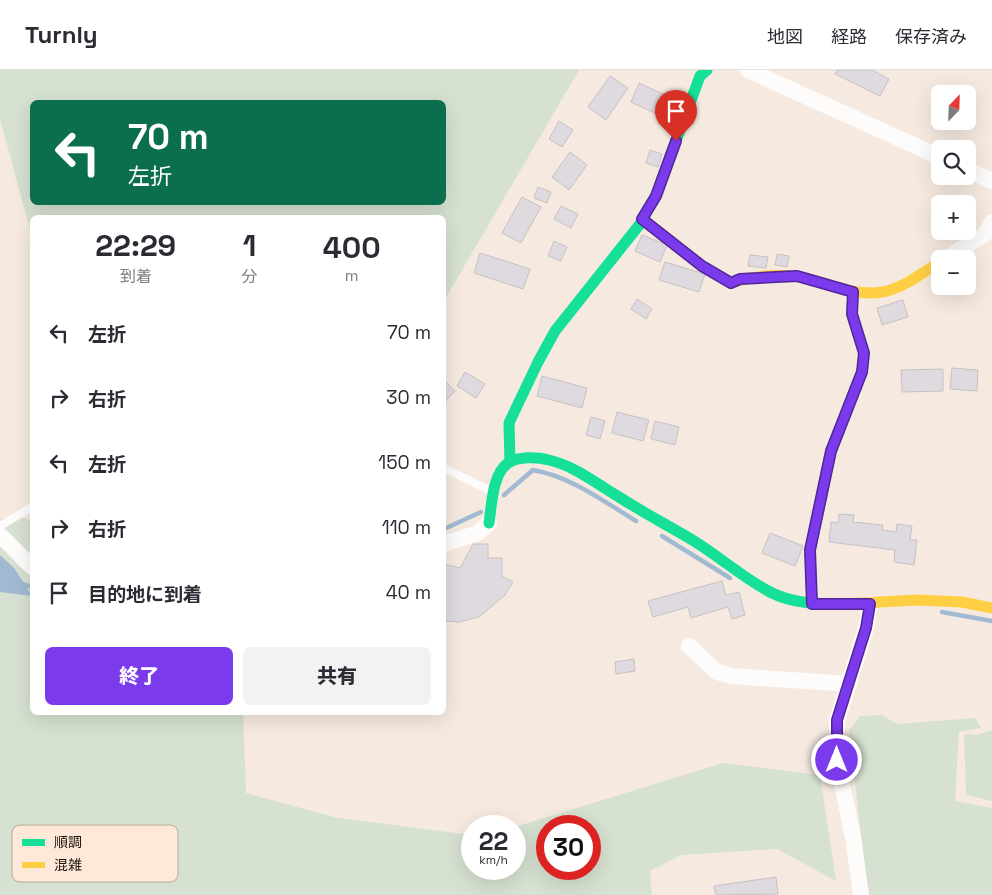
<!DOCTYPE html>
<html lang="ja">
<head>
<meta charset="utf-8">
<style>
	body { margin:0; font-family:"Space Grotesk","Noto Sans JP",sans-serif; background:#f2f2f3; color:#2b2b33; height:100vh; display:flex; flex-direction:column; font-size:19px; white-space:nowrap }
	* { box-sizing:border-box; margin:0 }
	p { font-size:16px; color:#7c7c81 }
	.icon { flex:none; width:28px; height:28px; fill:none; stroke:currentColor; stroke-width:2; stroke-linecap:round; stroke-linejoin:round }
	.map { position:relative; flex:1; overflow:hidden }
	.panel { position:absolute; left:30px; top:145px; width:416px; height:500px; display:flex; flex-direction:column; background:#fff; border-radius:8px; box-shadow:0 5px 20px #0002 }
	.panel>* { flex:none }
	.banner { position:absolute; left:30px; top:30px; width:416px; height:105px; border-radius:8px; box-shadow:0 5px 20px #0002; background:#0b6e4f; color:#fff; overflow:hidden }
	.needle { width:32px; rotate:23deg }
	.buttons { position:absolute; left:931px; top:15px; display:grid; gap:10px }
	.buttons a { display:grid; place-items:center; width:45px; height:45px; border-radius:8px; background:#fff; box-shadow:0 5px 20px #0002; font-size:25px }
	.speed { position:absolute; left:461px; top:745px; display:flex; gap:10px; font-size:25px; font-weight:700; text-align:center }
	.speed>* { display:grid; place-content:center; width:65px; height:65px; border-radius:50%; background:#fff; box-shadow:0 5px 20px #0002; line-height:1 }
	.speed small { font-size:12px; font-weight:400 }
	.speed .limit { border:8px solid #d22; background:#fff; color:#111 }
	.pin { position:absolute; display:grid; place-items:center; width:42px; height:42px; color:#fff; margin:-51px -21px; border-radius:50% 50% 50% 0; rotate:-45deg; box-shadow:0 0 5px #0007 }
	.pin .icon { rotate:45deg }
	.me { position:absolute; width:55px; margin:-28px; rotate:0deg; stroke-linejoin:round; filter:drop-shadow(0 0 4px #0008) }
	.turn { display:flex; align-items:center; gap:18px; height:105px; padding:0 15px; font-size:22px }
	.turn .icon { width:65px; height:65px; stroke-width:2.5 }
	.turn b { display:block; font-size:35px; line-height:42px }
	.eta { display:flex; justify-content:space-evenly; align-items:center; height:85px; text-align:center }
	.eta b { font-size:30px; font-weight:800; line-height:35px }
	.primary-button { display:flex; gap:10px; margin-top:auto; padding:10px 15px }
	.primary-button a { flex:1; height:58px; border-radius:8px; background:#7c3aed; color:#fff; font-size:20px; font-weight:800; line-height:58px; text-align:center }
	.primary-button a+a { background:#f2f2f3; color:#2b2b33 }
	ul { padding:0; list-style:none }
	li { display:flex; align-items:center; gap:15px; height:65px; padding:0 15px }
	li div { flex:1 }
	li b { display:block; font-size:19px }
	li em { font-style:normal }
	header { display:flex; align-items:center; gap:30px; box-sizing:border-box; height:70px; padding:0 25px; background:#fff; border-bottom:1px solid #e1e1e2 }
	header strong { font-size:24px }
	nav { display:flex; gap:28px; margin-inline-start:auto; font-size:18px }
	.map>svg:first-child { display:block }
	.green { fill:#d6e1d1; fill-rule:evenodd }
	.water { fill:#a1bad2 }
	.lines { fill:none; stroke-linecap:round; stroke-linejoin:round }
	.stream { stroke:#a1bad2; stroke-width:4.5 }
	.building { fill:#dfdadf; stroke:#c7c1c2 }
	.lane { stroke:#fefcfa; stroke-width:8 }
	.street { stroke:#fefcfa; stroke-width:16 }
	.fast { stroke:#16e098; stroke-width:11 }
	.slow { stroke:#ffcf43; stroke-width:11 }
	.route-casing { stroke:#51269a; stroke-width:12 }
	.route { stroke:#7c3aed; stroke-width:9 }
	.key { fill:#fee9d8; stroke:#baa89a; stroke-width:1 }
	.key-label { font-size:14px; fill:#1b120b }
</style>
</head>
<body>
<header>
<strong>Turnly</strong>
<nav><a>地図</a><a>経路</a><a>保存済み</a></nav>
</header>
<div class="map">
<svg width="992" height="825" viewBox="0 0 992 825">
	<rect width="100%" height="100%" fill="#f6eae0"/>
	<g class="green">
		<path d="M0 0H579L444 231V148H32V167L0 49ZM32 32H444V132H32Z"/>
		<path d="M22 448 32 450V642L243 643 246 723 338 748 472 765V799H515V757L723 693 820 705 836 811 777 779 681 785 650 801 652 825H0V449ZM548 756H590V799H548Z"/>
		<polygon points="882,645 897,654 975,648 981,658 959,662 955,731 992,738 992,825 868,825 849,661 860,646"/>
		<polygon points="992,660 992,731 966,725 964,664 977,665"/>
	</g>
	<polygon class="water" points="0,485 14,498 32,526 0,522"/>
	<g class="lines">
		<g class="stream">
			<path d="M504 425 533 400C572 407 603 431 636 451"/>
			<polyline points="444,459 481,442"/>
			<polyline points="662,466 730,508"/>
			<polyline points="22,514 32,517"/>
			<polyline points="942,542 992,551"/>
		</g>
	</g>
	<g class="building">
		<polygon points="837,0 872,0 889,9 880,26 835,4"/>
		<polygon points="610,6 628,18 606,50 588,37"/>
		<polygon points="639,13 676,30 668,49 631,32"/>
		<polygon points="559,51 573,60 562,77 549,69"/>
		<polygon points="650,80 662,84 658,97 646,93"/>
		<polygon points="570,82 587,95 569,120 552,107"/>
		<polygon points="538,117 551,122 547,133 534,128"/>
		<polygon points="522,127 541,137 521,173 502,163"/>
		<polygon points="561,136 578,144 571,158 554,149"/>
		<polygon points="642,165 667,175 660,192 635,181"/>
		<polygon points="554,171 567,177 561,191 548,186"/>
		<polygon points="480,183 530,199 523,219 474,203"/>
		<polygon points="777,184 789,186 787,197 775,195"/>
		<polygon points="750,185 768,187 766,198 748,196"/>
		<polygon points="665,192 705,204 699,222 659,210"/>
		<polygon points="637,229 652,239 646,249 631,239"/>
		<polygon points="903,230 908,247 882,255 877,238"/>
		<polygon points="952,298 978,300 977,321 950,319"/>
		<polygon points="943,299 943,321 902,322 901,300"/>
		<polygon points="465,302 485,314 476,328 457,316"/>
		<polygon points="542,306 587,318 582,338 537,326"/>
		<polygon points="444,310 455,321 444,333"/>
		<polygon points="617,342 649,350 643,371 612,363"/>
		<polygon points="591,347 605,351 600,369 586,365"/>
		<polygon points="655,351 679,357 675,375 651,369"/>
		<polygon points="839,444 854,445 853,452 883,455 882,460 896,462 897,454 912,456 910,470 917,470 914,495 894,492 895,480 829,472 831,452 838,453"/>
		<polygon points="770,463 803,476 795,496 762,483"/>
		<polygon points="473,474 488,474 488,488 502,488 502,506 513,512 505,525 479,547 459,552 444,551 444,494 460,498"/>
		<polygon points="722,511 726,525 739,522 745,545 732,549 728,537 691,548 688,537 653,547 648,531"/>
		<polygon points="634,589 635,601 616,604 615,592"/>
		<polygon points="776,807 778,824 716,825 714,816"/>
	</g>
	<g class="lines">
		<g class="lane">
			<polyline points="444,398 491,421"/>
			<polyline points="0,456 32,437"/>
		</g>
		<g class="street">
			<polyline points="748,0 940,87"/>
			<polyline points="968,100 992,111"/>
			<polyline points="945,189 985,164 992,152"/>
			<polyline points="0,465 32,497"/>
			<polyline points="444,474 478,463 489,453"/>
			<polyline points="689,576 717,602 732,606 849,614"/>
			<polyline points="861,825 853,767 837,690 837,651 866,558 870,534"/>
		</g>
		<g class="fast">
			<polyline points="510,392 509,353 538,292 555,261 640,154 656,125 700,6 707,0"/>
			<path d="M489 453C492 434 492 405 508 393 518 386 538 387 549 390 575 396 597 414 619 427 644 443 669 456 694 471 720 487 743 508 770 522 793 534 818 534 844 534"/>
			<polyline points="812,534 810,481 831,381 862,302 864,283 852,244 853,222"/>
		</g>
		<g class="slow">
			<path d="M642 149 702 196 731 213C752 206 778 203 800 207 827 212 853 227 882 222 904 218 922 203 940 192"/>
			<polyline points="844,534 916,530 962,532 992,538"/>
		</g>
	</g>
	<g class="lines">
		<g class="route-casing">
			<polyline id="route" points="676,71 656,126 642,149 702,196 731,213 740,209 797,206 853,222 852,244 864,283 862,302 831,381 810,480 812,534 870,534 866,558 837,650 837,690"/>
		</g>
		<use href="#route" class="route"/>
	</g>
	<rect x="12" y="755" width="166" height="57" rx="8" class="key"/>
	<rect x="22" y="769" width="23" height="7" fill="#16e098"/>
	<rect x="22" y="792" width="23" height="6" fill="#ffcf43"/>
	<g class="key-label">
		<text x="54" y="777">順調</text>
		<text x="54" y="800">混雑</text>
	</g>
</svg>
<div class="buttons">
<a><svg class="needle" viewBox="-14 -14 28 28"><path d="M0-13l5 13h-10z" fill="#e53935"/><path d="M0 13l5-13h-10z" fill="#7c7c81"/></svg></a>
<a><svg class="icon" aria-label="search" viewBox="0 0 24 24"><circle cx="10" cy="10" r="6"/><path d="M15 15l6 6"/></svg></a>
<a>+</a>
<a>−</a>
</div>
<div class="speed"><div>22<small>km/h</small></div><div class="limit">30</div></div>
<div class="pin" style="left:676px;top:71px;background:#d93025"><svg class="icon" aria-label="arrive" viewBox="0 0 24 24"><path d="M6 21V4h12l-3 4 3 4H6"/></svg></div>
<svg class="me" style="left:837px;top:690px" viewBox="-20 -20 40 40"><circle r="17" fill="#7c3aed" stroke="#fff" stroke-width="3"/><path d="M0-11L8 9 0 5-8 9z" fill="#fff"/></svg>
<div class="banner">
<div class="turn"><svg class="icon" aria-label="left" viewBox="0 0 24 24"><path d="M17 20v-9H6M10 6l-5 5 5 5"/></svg><div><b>70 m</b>左折</div></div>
</div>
<section class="panel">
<div class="eta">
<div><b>22:29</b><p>到着</p></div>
<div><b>1</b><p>分</p></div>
<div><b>400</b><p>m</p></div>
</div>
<ul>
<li><svg class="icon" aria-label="left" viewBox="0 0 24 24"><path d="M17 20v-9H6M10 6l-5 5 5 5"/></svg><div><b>左折</b></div><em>70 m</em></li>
<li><svg class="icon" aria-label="right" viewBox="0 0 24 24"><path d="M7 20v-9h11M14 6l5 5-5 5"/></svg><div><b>右折</b></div><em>30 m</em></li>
<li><svg class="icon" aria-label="left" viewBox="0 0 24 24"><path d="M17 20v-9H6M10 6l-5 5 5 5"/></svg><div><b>左折</b></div><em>150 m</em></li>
<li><svg class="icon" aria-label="right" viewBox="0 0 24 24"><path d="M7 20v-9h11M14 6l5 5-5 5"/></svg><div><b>右折</b></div><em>110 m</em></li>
<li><svg class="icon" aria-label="arrive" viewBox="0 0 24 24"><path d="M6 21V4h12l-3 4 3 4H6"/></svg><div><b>目的地に到着</b></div><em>40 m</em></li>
</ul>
<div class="primary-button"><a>終了</a><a>共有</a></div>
</section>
</div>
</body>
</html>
